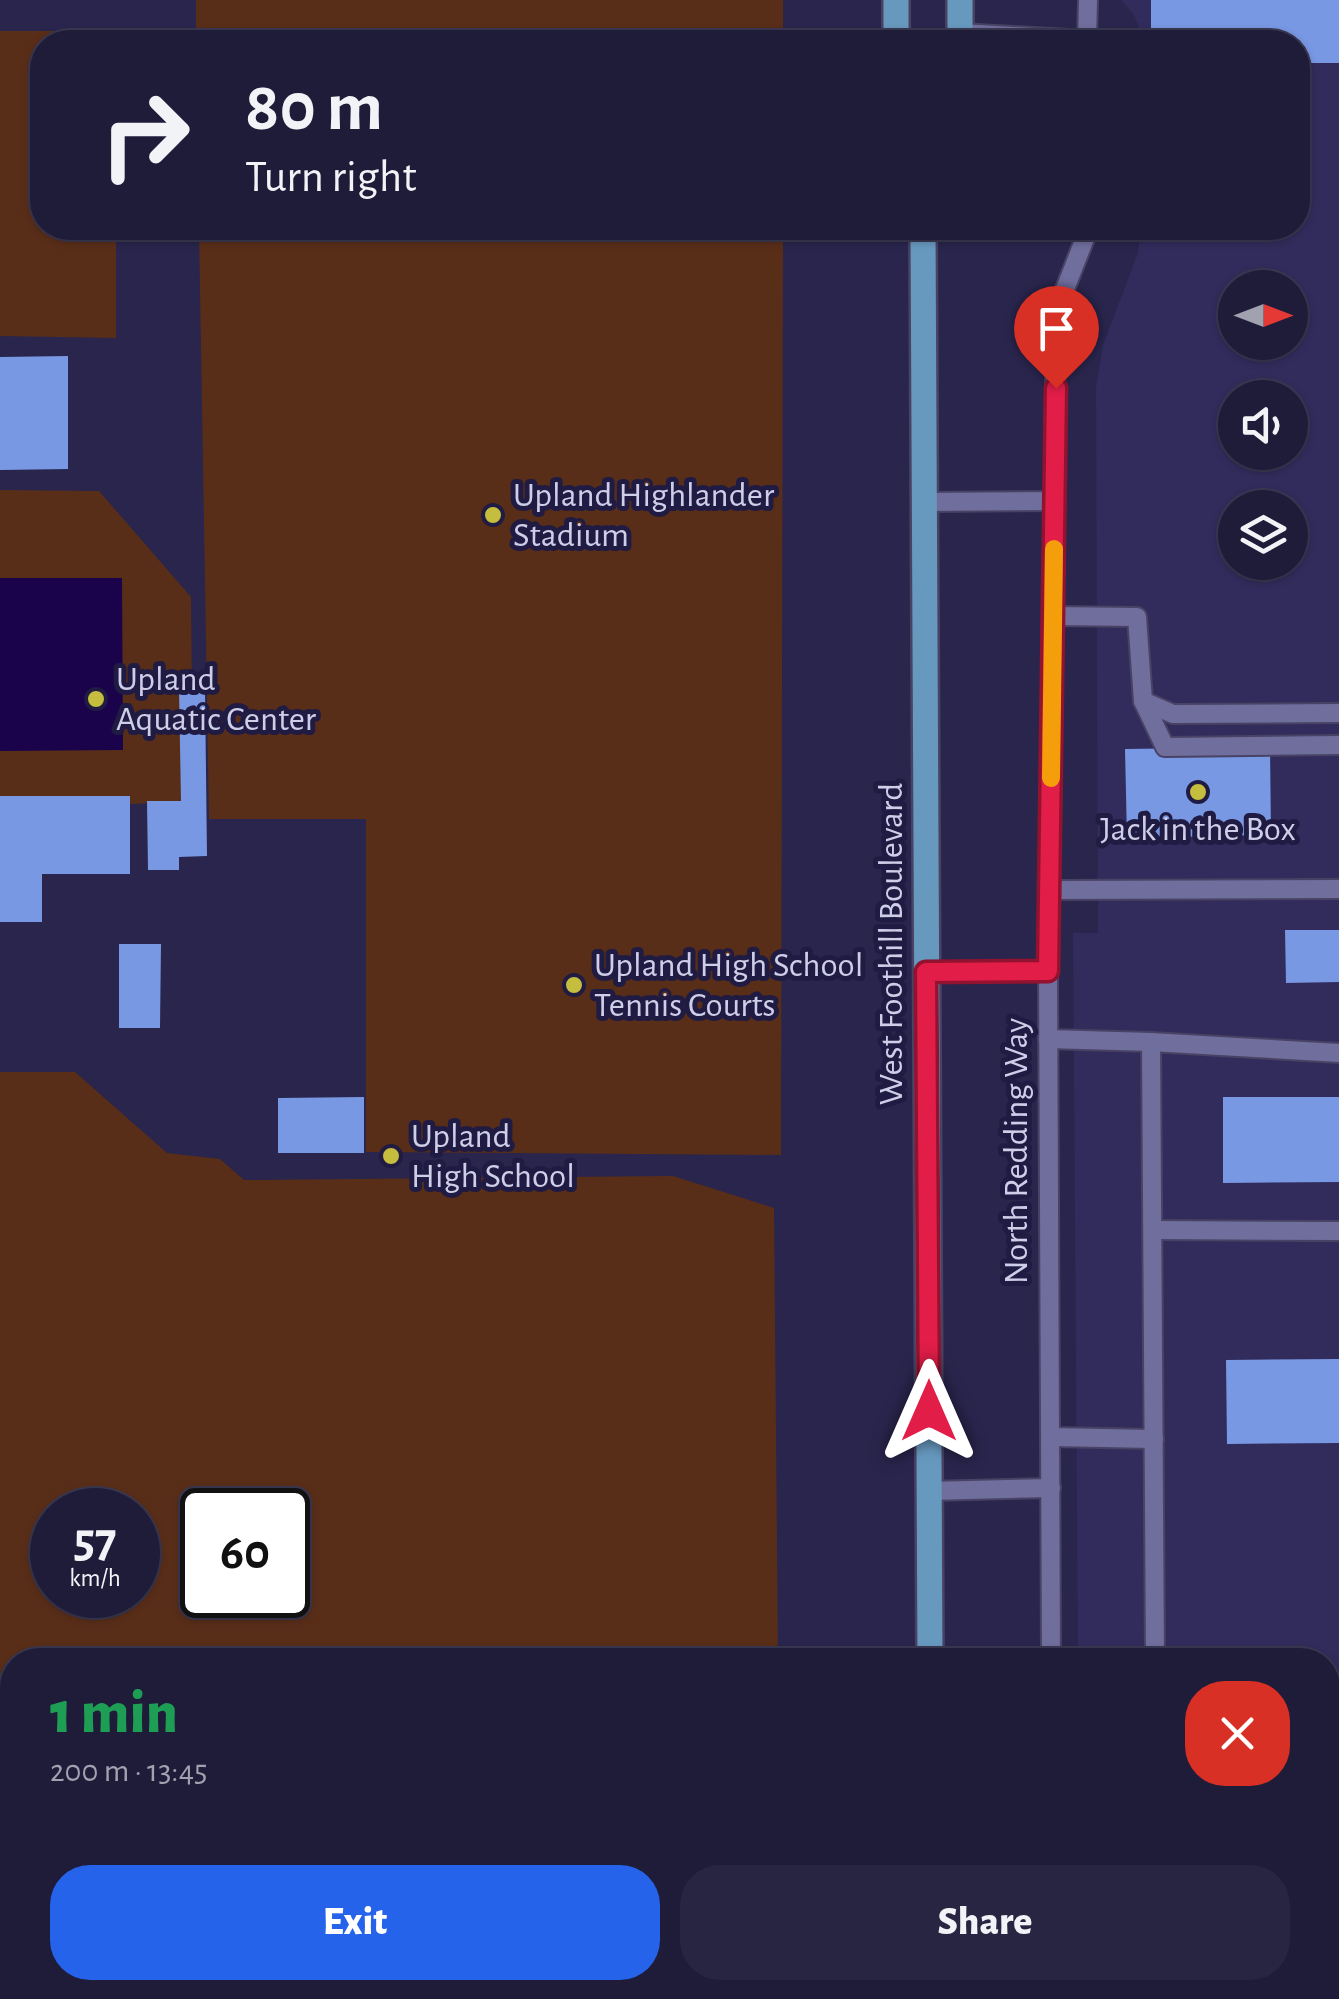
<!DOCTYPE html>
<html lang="en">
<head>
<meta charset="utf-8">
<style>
	body { margin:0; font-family:"Alegreya Sans",sans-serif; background:#272542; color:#f1f3f6; height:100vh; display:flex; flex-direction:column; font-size:38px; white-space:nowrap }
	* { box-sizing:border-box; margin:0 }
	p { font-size:32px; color:#a1a1af }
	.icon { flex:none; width:55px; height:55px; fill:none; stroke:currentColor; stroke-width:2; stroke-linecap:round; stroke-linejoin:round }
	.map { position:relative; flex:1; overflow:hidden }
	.drawer { position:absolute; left:0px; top:1648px; width:1340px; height:352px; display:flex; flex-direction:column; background:#1f1c3a; border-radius:40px 40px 0 0; box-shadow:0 2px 8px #0004,0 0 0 2px #3c3a54 }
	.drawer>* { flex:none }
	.guide { position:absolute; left:30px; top:30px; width:1280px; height:210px; border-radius:40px; box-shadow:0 2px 8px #0004,0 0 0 2px #3c3a54; background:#1f1c3a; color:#f1f3f6; overflow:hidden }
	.needle { width:65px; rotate:90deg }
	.controls { position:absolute; left:1218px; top:270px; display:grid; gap:20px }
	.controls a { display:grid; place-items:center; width:90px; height:90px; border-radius:50%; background:#1f1c3a; box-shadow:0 2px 8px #0004,0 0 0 2px #3c3a54; font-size:50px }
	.speed { position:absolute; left:30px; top:1488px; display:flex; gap:20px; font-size:50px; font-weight:700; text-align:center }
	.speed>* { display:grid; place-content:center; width:130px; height:130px; border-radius:50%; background:#1f1c3a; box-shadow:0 2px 8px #0004,0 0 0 2px #3c3a54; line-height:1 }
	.speed small { font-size:25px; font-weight:400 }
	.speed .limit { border:5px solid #111; border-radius:15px; background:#fff; color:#111 }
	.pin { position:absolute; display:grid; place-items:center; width:85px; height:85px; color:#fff; margin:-102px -42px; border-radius:50% 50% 50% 0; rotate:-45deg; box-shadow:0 0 10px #0007 }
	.pin .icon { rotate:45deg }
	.me { position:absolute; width:110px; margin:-55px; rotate:0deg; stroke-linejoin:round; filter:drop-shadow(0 0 8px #0008) }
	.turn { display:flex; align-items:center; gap:35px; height:210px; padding:0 50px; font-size:45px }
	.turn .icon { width:130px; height:130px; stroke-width:2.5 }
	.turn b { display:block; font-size:70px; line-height:85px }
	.round { display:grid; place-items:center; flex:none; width:105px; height:105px; border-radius:40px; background:#272542 }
	.overview { display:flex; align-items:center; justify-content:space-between; height:170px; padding:0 50px }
	h1 { font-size:60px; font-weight:800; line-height:75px; color:#1e9e55 }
	.action { display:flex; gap:20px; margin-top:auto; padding:20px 50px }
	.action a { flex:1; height:115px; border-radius:40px; background:#2563eb; color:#fff; font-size:40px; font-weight:800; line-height:115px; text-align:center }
	.action a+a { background:#272542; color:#f1f3f6 }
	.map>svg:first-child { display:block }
	.built { fill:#312c5b; fill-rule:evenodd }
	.green { fill:#592e19; fill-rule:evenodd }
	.water { fill:#1a034a }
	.building { fill:#7998e3 }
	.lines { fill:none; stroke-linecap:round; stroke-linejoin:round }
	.lane-casing { stroke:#484265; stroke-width:22 }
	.primary-casing { stroke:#484265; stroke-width:30 }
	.lane { stroke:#706e9d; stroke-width:18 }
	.primary { stroke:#6799bf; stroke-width:25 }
	.route-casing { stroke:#92132f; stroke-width:25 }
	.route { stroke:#e11d48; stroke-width:18 }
	.slow { stroke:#f59e0b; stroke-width:18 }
	.poi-dot { fill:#c4bd3e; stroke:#201b42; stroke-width:4 }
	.labels { text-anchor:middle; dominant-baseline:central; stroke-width:10; stroke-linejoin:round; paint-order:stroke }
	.poi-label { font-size:35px; fill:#cfcee9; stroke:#201b42; text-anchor:start }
	.street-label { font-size:35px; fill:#cfcee9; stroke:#201b42 }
</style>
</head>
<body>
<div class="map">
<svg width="1339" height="1999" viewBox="0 0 1339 1999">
	<rect width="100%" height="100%" fill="#29254d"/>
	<path class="built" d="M1121 0H1339V1999H1120L1118 1988H1328V1660H1078L1073 933H1098L1096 387 1103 345 1138 253 1141 228H1298V42H1144L1134 15ZM1235 288H1290V342H1235ZM1235 398H1290V452H1235ZM1235 508H1290V562H1235Z"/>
	<g class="green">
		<rect x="196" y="0" width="587" height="42"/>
		<polygon points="0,31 116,31 116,42 42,42 42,228 116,228 116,338 0,336"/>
		<polygon points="199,228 783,228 781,1155 366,1152 366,819 209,819"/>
		<polygon points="0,490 99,491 191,597 193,802 0,808"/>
		<path d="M0 1072H75L167 1153 220 1159 244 1180 673 1176 774 1208 778 1660H12V1688H0ZM52 1510H138V1595H52ZM202 1510H288V1595H202Z"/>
		<rect x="146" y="1988" width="635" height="11"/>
	</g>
	<polygon class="water" points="0,578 122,578 123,750 0,751"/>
	<g class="building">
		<polygon points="1151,0 1339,0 1339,63 1298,63 1298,42 1151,42"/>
		<polygon points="68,356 68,469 0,470 0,357"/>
		<polygon points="179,689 205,689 207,856 179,857 179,870 148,870 147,801 181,801"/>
		<polygon points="1270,747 1271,835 1127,838 1125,749"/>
		<polygon points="0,796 130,796 130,874 42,874 42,922 0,922"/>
		<polygon points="1285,930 1339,930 1339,982 1286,983"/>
		<polygon points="119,944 161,944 160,1028 119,1028"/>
		<polygon points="364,1097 364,1153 278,1153 278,1098"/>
		<polygon points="1223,1097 1339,1097 1339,1182 1223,1183"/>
		<polygon points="1339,1359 1339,1443 1227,1444 1226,1360"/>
		<rect x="0" y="1710" width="12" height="61"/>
		<polygon points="0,1891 12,1891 12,1988 130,1988 130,1999 0,1999"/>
	</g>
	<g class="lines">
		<g class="lane-casing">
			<g id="lane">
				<polyline points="960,33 1087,40 1087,42"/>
				<polyline points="1087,40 1088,0"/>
				<polyline points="924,502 1054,501"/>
				<polyline points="1052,616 1137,617 1143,701 1173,714 1339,713"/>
				<polyline points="1143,701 1165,747 1339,745"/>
				<polyline points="1049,890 1339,889"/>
				<polyline points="926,972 1048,971"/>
				<polyline points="1048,1039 1151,1042 1155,1660"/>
				<polyline points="1151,1042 1339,1053"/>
				<polyline points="1153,1230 1339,1231"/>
				<polyline points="1051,1437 1154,1439"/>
				<polyline points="929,1491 1051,1488"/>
				<polyline points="1051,1660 1048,971 1056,312 1089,228"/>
				<polyline points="1328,1726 1339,1726"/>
				<polyline points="1093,1988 1094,1999"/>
			</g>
		</g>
		<g class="primary-casing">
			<g id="primary">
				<polyline points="896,0 896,30 902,42"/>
				<polyline points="953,42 960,33 960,0"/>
				<polyline points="923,228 930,1660"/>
				<polyline points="932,1988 932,1999"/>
			</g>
		</g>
		<use href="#lane" class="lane"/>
		<use href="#primary" class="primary"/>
	</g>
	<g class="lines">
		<g class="route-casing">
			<polyline id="route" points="929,1411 926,972 1048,971 1056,388"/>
		</g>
		<use href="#route" class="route"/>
		<polyline class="slow" points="1051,778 1054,549"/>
	</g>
	<g class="poi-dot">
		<circle cx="493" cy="515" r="10"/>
		<circle cx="96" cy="699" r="10"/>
		<circle cx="1198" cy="792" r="10"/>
		<circle cx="574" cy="985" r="10"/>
		<circle cx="391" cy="1156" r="10"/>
	</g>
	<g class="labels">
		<g class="poi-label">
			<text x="513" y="495">Upland Highlander<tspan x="513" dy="40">Stadium</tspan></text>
			<text x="116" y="679">Upland<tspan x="116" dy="40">Aquatic Center</tspan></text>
			<text x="1198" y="829" text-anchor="middle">Jack in the Box</text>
			<text x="594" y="965">Upland High School<tspan x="594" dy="40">Tennis Courts</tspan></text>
			<text x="411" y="1136">Upland<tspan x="411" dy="40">High School</tspan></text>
		</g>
		<g class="street-label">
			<text transform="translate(891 944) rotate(-90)">West Foothill Boulevard</text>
			<text transform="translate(1016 1151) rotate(-90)">North Redding Way</text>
		</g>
	</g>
</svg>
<div class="controls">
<a><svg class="needle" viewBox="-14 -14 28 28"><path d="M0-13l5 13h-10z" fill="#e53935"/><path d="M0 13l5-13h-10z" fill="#a1a1af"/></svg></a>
<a><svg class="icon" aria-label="sound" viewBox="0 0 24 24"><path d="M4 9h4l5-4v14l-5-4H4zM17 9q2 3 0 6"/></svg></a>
<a><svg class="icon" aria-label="layers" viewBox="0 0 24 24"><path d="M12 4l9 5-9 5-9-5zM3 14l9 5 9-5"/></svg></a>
</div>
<div class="speed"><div>57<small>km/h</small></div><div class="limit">60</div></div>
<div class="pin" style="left:1056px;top:388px;background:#d93025"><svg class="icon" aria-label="arrive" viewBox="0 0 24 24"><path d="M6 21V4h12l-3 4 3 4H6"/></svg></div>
<svg class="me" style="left:929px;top:1411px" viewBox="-20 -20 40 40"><path d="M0-17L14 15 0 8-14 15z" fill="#e11d48" stroke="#fff" stroke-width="4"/></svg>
<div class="guide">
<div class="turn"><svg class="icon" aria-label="right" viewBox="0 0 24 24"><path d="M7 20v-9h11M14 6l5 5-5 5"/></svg><div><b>80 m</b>Turn right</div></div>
</div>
<section class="drawer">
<div class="overview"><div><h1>1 min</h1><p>200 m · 13:45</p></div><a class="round" style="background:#d93025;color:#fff"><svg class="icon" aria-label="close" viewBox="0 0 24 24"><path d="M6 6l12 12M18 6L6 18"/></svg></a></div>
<div class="action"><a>Exit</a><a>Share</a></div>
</section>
</div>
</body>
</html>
